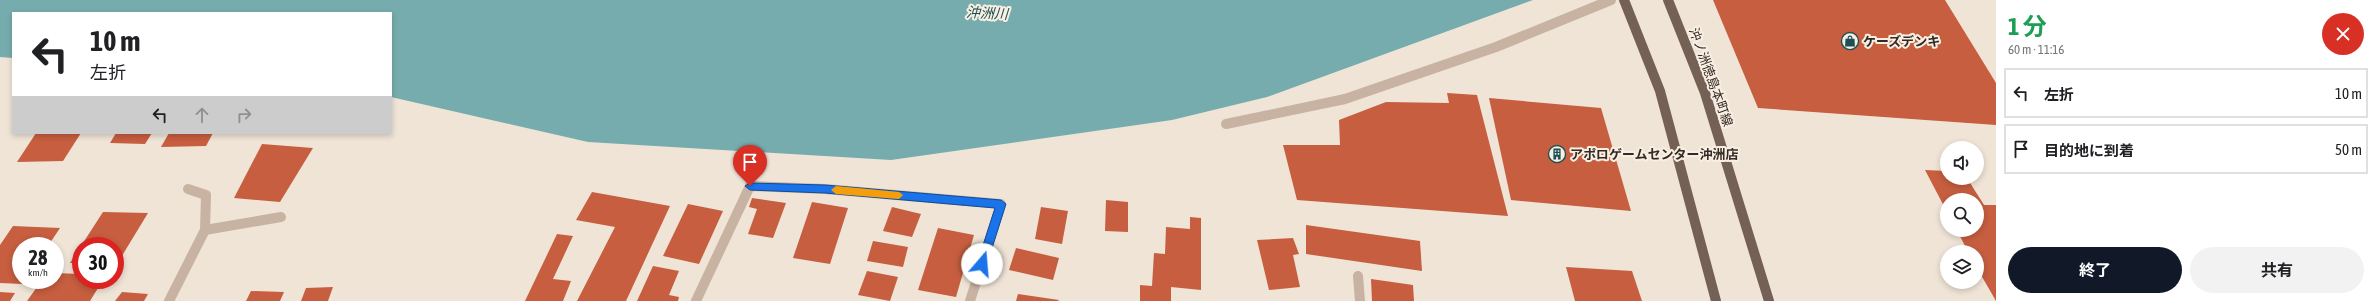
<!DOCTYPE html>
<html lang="ja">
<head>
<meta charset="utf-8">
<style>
	body { margin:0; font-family:"Asap Condensed","Noto Sans JP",sans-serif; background:#f2f2f2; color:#202124; height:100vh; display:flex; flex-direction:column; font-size:15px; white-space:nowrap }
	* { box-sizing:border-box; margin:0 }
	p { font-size:13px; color:#757577 }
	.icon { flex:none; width:22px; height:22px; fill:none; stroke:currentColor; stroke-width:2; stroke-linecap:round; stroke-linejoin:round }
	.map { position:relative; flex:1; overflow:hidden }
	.drawer { display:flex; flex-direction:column; background:#fff; width:380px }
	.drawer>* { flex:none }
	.hud { position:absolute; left:12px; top:12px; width:380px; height:122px; border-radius:0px; box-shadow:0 2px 6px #0003; background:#fff; color:#202124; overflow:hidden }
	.tools { position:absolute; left:1940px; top:141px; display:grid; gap:8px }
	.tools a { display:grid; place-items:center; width:44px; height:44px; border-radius:50%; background:#fff; box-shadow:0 2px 6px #0003; font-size:20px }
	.speed { position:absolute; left:12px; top:237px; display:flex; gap:8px; font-size:20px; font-weight:700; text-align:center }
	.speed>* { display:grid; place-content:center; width:52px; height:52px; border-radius:50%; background:#fff; box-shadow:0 2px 6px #0003; line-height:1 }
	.speed small { font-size:10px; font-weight:400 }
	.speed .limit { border:6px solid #d22; background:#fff; color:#111 }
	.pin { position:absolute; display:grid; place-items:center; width:34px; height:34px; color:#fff; margin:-41px -17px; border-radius:50% 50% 50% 0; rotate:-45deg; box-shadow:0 0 4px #0007 }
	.pin .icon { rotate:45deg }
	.me { position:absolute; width:44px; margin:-22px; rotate:18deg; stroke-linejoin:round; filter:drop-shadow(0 0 3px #0008) }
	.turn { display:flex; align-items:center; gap:14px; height:84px; padding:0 12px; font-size:18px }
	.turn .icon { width:52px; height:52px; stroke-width:2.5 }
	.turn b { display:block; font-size:28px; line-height:34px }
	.lanes { display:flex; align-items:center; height:38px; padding:0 12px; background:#0003; justify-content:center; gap:20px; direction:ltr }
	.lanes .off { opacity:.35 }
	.round { display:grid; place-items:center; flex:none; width:42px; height:42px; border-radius:21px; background:#f2f2f2 }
	.overview { display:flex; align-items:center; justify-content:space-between; height:68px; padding:0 12px }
	h1 { font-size:24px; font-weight:700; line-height:30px; color:#1e9e55 }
	.cta { display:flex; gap:8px; margin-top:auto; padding:8px 12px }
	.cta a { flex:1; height:46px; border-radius:24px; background:#111827; color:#fff; font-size:16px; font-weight:700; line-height:46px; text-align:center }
	.cta a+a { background:#f2f2f2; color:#202124 }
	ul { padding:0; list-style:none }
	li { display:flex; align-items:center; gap:12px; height:50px; margin:0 8px 6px; padding:0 4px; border:2px solid #e0e0e0; border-radius:0px }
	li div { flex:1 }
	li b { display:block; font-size:15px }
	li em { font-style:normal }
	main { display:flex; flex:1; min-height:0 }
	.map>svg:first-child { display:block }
	.water { fill:#76acad }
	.building { fill:#c65e3f }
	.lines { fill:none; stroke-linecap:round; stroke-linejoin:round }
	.minor { stroke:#c8b3a3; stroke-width:10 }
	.primary { stroke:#756056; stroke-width:10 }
	.route { fill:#1a73e8; stroke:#114b97 }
	.slow { fill:#f59e0b }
	.labels { text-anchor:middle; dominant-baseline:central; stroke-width:4; stroke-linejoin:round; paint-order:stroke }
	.poi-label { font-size:13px; font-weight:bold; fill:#332925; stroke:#f8eee2; text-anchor:start }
	.street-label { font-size:13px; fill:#332925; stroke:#f8eee2 }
	.water-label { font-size:14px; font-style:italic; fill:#1b5154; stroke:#f8eee2 }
</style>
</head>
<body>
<main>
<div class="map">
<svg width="1996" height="301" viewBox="0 0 1996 301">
	<rect width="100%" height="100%" fill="#f0e4d7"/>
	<polygon class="water" points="0,0 1533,0 1267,97 1172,120 891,160 588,142 391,97 391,13 13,13 13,58 0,57"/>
	<g class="building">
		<polygon points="1713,0 1945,0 1996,83 1996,125 1758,108"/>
		<polygon points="1447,93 1477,95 1508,216 1297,200 1283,145 1340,145 1339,120 1386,102 1449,103"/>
		<polygon points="1489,98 1601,108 1631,211 1511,200"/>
		<polygon points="36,133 81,133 63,161 17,162"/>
		<polygon points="116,133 152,133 145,144 110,143"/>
		<polygon points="169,133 213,133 206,146 161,147"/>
		<polygon points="262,144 313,148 280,202 234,198"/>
		<polygon points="1925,170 1947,171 1947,178 1967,178 1984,205 1996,205 1996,301 1977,268 1977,252 1968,252 1957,230 1977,230 1977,200 1947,200 1947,212"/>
		<polygon points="592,192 670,206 626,301 577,301 615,227 576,220"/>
		<polygon points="752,198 786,203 773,238 748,234 757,209 749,207"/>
		<polygon points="1106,200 1128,202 1128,232 1105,231"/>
		<polygon points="812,202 848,208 830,264 793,258"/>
		<polygon points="688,204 723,211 699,264 663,256"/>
		<polygon points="892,207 921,214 912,237 883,231"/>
		<polygon points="1041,207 1068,211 1062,244 1035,239"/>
		<polygon points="103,212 148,213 117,264 115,264 115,246 81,246 81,263 70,263"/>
		<polygon points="1190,217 1201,218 1201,290 1171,287 1171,301 1140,301 1140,285 1152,286 1154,253 1165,254 1166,227 1190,229"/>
		<polygon points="1306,225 1420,241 1422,271 1306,254"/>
		<polygon points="13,226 60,228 48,246 21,246 21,280 25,280 22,284 0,283 0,245"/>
		<polygon points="938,228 974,235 956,297 918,290"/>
		<polygon points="557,234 573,236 553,279 571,281 563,301 525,301"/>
		<polygon points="1293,238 1299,254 1293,255 1300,287 1269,290 1257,240"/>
		<polygon points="873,241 908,247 903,267 867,261"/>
		<polygon points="1016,248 1059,258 1053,280 1009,270"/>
		<polygon points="653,266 679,271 669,295 679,297 678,301 637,301"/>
		<polygon points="1566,267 1632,271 1642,301 1575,301"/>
		<polygon points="867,271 898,277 890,301 858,295"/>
		<polygon points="55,273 81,274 81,280 103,280 90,301 27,301 42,280 55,280"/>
		<polygon points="1371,279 1413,285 1414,301 1372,301"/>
		<polygon points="333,287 328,301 301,301 306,288"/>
		<polygon points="251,291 284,292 280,301 246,301"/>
		<polygon points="0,292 15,293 10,301 0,301"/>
		<polygon points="122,292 148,294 144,301 115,301"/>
		<polygon points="1018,294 1059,300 1058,301 1016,301"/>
	</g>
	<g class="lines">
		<g class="minor">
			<polyline points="1226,124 1345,99 1496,47 1611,0"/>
			<polyline points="205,230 281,217"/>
			<polyline points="1358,276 1360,301"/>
			<polyline points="169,301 205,230 206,195 188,189"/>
			<polyline points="696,301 750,186 825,189 1001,204 970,301"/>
		</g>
		<g class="primary">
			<polyline points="1624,0 1660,91 1716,301"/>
			<polyline points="1668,0 1705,93 1769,301"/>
		</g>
	</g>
	<polygon class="route" points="750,183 825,185 1001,200 1006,204 987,264 982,268 977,264 995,208 825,193 750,190 745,186"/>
	<polygon class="slow" points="836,186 899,192 903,195 899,199 836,194 831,190"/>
	<defs>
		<g id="shop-ring" transform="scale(0.9)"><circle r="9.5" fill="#f8eee2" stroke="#1b5154" stroke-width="1.5"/><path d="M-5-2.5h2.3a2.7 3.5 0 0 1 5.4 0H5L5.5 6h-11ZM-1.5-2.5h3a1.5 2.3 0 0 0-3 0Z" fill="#1b5154"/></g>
		<g id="building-ring" transform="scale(0.9)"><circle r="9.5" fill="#f8eee2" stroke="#1b5154" stroke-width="1.5"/><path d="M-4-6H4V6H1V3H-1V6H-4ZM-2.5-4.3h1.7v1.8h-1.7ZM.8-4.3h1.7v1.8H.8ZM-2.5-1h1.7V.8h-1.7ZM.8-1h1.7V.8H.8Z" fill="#1b5154"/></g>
	</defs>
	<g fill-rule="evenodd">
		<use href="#shop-ring" x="1850" y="41"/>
		<use href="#building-ring" x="1557" y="154"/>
	</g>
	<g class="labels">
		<g class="poi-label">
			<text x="1863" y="41">ケーズデンキ</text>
			<text x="1570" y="154">アポロゲームセンター沖洲店</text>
		</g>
		<g class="street-label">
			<text transform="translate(1711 77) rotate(70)">沖ノ洲徳島本町線</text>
		</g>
		<g class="water-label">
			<text transform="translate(987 13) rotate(3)">沖洲川</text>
		</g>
	</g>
</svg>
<div class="tools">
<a><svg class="icon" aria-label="sound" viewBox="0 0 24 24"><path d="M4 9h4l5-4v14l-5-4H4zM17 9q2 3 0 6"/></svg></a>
<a><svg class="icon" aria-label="search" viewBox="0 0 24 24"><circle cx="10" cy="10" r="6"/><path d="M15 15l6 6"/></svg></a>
<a><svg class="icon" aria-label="layers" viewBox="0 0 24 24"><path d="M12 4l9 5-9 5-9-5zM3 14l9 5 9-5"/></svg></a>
</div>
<div class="speed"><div>28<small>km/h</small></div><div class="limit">30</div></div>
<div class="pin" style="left:750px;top:186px;background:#d93025"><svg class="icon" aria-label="arrive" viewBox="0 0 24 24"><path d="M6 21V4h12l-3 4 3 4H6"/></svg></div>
<svg class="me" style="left:982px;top:264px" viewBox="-20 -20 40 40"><circle r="19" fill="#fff"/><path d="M0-13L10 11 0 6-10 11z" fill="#1a73e8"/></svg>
<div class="hud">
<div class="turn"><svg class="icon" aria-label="left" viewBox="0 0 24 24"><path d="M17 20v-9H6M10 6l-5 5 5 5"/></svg><div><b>10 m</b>左折</div></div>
<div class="lanes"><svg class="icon" aria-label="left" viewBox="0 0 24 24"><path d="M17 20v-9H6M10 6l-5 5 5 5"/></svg><svg class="icon off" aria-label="ahead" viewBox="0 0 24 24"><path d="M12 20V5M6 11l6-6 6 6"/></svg><svg class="icon off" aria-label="right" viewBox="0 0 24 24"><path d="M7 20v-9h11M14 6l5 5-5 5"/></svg></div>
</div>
</div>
<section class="drawer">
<div class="overview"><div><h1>1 分</h1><p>60 m · 11:16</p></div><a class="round" style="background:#d93025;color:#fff"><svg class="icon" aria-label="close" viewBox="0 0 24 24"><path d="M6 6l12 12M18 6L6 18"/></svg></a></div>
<ul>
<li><svg class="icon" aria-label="left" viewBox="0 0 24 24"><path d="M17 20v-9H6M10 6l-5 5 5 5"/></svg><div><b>左折</b></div><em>10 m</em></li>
<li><svg class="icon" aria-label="arrive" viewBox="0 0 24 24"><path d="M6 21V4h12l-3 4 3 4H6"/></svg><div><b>目的地に到着</b></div><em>50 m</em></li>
</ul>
<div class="cta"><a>終了</a><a>共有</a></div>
</section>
</main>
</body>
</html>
